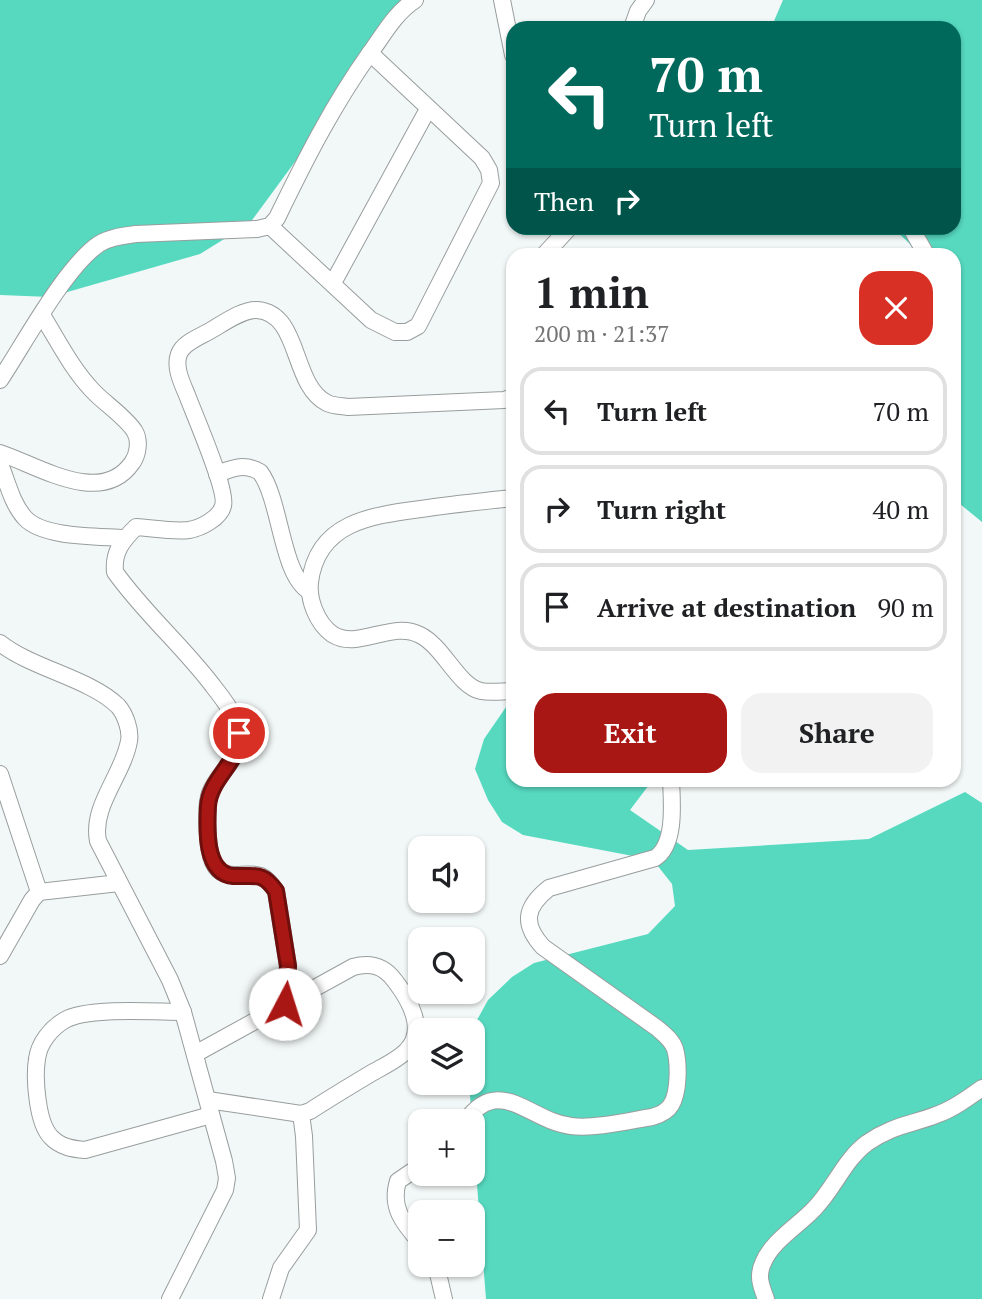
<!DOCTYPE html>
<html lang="en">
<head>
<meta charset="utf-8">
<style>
	body { margin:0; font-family:"PT Serif",serif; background:#f2f2f2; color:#202124; height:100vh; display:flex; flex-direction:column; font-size:26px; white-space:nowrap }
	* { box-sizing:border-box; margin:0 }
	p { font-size:23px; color:#757577 }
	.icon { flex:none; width:38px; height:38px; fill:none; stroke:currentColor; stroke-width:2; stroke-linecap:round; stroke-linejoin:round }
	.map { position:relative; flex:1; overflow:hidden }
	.side { position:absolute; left:506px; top:248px; width:455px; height:539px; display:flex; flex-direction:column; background:#fff; border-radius:21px; box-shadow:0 2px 5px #0004 }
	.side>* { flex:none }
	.banner { position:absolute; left:506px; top:21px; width:455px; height:214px; border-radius:21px; box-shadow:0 2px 5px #0004; background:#00695c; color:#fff; overflow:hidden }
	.controls { position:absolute; left:408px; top:836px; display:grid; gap:14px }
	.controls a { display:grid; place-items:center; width:77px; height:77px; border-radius:14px; background:#fff; box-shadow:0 2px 5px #0004; font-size:35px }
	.pin { position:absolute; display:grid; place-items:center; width:60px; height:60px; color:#fff; margin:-30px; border:4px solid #fff; border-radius:50%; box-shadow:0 2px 7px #0007 }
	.me { position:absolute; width:77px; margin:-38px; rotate:5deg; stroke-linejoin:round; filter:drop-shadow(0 0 5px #0008) }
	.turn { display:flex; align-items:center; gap:24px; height:147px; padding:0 28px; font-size:32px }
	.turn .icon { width:91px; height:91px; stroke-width:2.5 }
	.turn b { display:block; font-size:49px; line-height:60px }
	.then { display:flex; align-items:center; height:66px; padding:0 28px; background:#0003; gap:14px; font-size:26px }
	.round { display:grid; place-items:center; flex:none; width:74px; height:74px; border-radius:21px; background:#f2f2f2 }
	.overview { display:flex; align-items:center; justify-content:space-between; height:119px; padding:0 28px }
	h1 { font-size:42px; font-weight:600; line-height:52px }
	.button { display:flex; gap:14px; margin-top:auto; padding:14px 28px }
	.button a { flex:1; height:80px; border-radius:21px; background:#a91714; color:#fff; font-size:28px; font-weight:600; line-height:80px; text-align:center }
	.button a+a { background:#f2f2f2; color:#202124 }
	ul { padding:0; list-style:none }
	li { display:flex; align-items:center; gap:21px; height:88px; margin:0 14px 10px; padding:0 14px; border:4px solid #e0e0e0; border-radius:21px }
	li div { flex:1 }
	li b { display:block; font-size:26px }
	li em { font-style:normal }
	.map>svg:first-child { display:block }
	.forest { fill:#57d9c0 }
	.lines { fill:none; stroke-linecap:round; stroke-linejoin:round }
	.minor-casing { stroke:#989e9d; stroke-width:18 }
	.minor { stroke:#fff; stroke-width:16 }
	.route-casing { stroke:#6e0f0d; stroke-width:18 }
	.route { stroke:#a91714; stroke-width:12 }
</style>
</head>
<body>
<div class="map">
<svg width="982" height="1299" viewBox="0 0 982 1299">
	<rect width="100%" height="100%" fill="#f2f8f7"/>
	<g class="forest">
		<polygon points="0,0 414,0 250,223 200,254 50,297 0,295"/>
		<polygon points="783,0 982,0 982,522 960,504 954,509 954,256 916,255 911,245 893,228 954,228 954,28 771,28"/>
		<polygon points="513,697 513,780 652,781 630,810 688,850 869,839 965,792 982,803 982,1299 486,1299 469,1083 472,1083 471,1031 488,1000 512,977 534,963 648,934 675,906 672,884 657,865 633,856 523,835 502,822 488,800 475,769 484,739"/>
	</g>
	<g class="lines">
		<g class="minor-casing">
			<g id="minor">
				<polyline points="502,0 513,55"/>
				<polyline points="632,28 638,11 646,0"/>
				<polyline points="270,226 371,320 395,332 407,332 418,326 491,183 489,170 482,158 370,53"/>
				<polyline points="911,228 927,256"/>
				<polyline points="543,256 569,228"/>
				<polyline points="333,283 428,109"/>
				<path d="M0 380C24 344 65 267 99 244 110 237 123 236 136 234L257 229 270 226 277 218C305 160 333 105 370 53 384 34 395 13 415 0"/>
				<path d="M0 453C39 466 101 507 132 463 138 455 140 441 135 432 127 418 104 403 93 391 72 369 58 341 42 315"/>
				<path d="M0 464C7 481 12 504 25 518 43 538 99 536 125 538"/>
				<path d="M217 474C233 468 244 463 260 472 281 500 281 574 309 591"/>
				<path d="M513 498C485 501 456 504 428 508 377 515 318 519 310 582 308 600 317 623 332 634 358 651 391 620 420 635 444 647 458 686 481 691 491 693 503 691 513 691"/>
				<path d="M0 643C31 668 91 679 118 706 125 714 131 730 129 741 123 775 91 806 98 841L170 980 183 1012 224 1161 227 1178 225 1190 170 1299"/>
				<polyline points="0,774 39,892"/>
				<polyline points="0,956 32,900 39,892 119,883"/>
				<path d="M285 1004 288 966 276 891C272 886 268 879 261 876 244 870 223 884 213 862 207 848 205 807 210 793 218 772 244 756 239 732 235 714 224 700 213 686 183 646 144 613 115 572 113 552 122 541 136 527 152 528 173 532 189 530 201 528 220 518 223 506 228 491 194 414 187 395 182 383 174 367 179 354 183 343 199 337 208 332 221 325 242 309 257 310 301 313 291 385 327 403 333 406 342 406 348 407L504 400 513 397"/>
				<path d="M183 1012C154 1012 88 1007 65 1020 51 1028 39 1043 37 1059 34 1078 37 1123 51 1137 60 1147 73 1149 85 1150L211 1115"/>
				<path d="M195 1054 353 967C371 962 384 966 395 981 409 999 427 1030 407 1050 398 1060 382 1067 370 1074 350 1086 330 1098 310 1111L301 1114 208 1100"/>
				<path d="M465 1122C499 1073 529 1121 571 1126 594 1129 628 1121 652 1117 659 1115 667 1112 671 1105 679 1093 679 1063 675 1049 672 1040 664 1034 657 1028L543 947C522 924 525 907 549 888L655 858C676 845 672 803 671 780"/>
				<path d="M420 1166 398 1181C390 1207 403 1223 420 1242"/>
				<polyline points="436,1265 444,1299"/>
				<polyline points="271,1299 281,1268 308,1230 304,1136 301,1114"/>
				<path d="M766 1299C761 1286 757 1276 763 1263 772 1241 798 1226 814 1209 834 1189 844 1160 867 1143 893 1125 910 1125 936 1115 953 1109 968 1098 982 1088"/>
			</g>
		</g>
		<use href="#minor" class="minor"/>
	</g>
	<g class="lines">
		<g class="route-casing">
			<path id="route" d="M239 733C241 762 210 777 208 806 207 827 204 873 233 876 255 877 262 871 276 891L288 966 285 1004"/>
		</g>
		<use href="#route" class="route"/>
	</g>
</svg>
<div class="controls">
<a><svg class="icon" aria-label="sound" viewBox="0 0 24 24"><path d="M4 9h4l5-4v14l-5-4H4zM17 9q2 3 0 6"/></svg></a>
<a><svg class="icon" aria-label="search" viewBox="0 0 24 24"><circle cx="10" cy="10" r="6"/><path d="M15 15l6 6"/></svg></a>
<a><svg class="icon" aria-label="layers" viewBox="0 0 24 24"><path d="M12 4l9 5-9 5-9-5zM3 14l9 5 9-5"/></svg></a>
<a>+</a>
<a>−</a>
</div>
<div class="pin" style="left:239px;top:733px;background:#d93025"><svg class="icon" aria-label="arrive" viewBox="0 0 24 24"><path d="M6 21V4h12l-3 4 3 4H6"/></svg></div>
<svg class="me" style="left:285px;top:1004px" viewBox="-20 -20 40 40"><circle r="19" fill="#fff"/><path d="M0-13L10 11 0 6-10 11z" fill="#a91714"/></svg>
<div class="banner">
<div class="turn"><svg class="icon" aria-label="left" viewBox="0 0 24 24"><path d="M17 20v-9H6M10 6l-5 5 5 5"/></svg><div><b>70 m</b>Turn left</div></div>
<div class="then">Then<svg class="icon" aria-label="right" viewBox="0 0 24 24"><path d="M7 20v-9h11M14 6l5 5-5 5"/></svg></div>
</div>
<section class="side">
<div class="overview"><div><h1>1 min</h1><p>200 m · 21:37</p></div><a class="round" style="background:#d93025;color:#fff"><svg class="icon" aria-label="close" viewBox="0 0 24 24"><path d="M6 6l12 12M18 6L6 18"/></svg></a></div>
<ul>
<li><svg class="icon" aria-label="left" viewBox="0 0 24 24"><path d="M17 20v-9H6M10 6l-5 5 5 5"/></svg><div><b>Turn left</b></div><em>70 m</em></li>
<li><svg class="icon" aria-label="right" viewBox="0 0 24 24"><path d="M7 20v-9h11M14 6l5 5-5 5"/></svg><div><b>Turn right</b></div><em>40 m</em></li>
<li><svg class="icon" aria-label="arrive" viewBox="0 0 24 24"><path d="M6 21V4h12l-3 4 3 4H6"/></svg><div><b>Arrive at destination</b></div><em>90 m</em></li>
</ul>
<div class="button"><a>Exit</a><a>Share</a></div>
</section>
</div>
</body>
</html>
